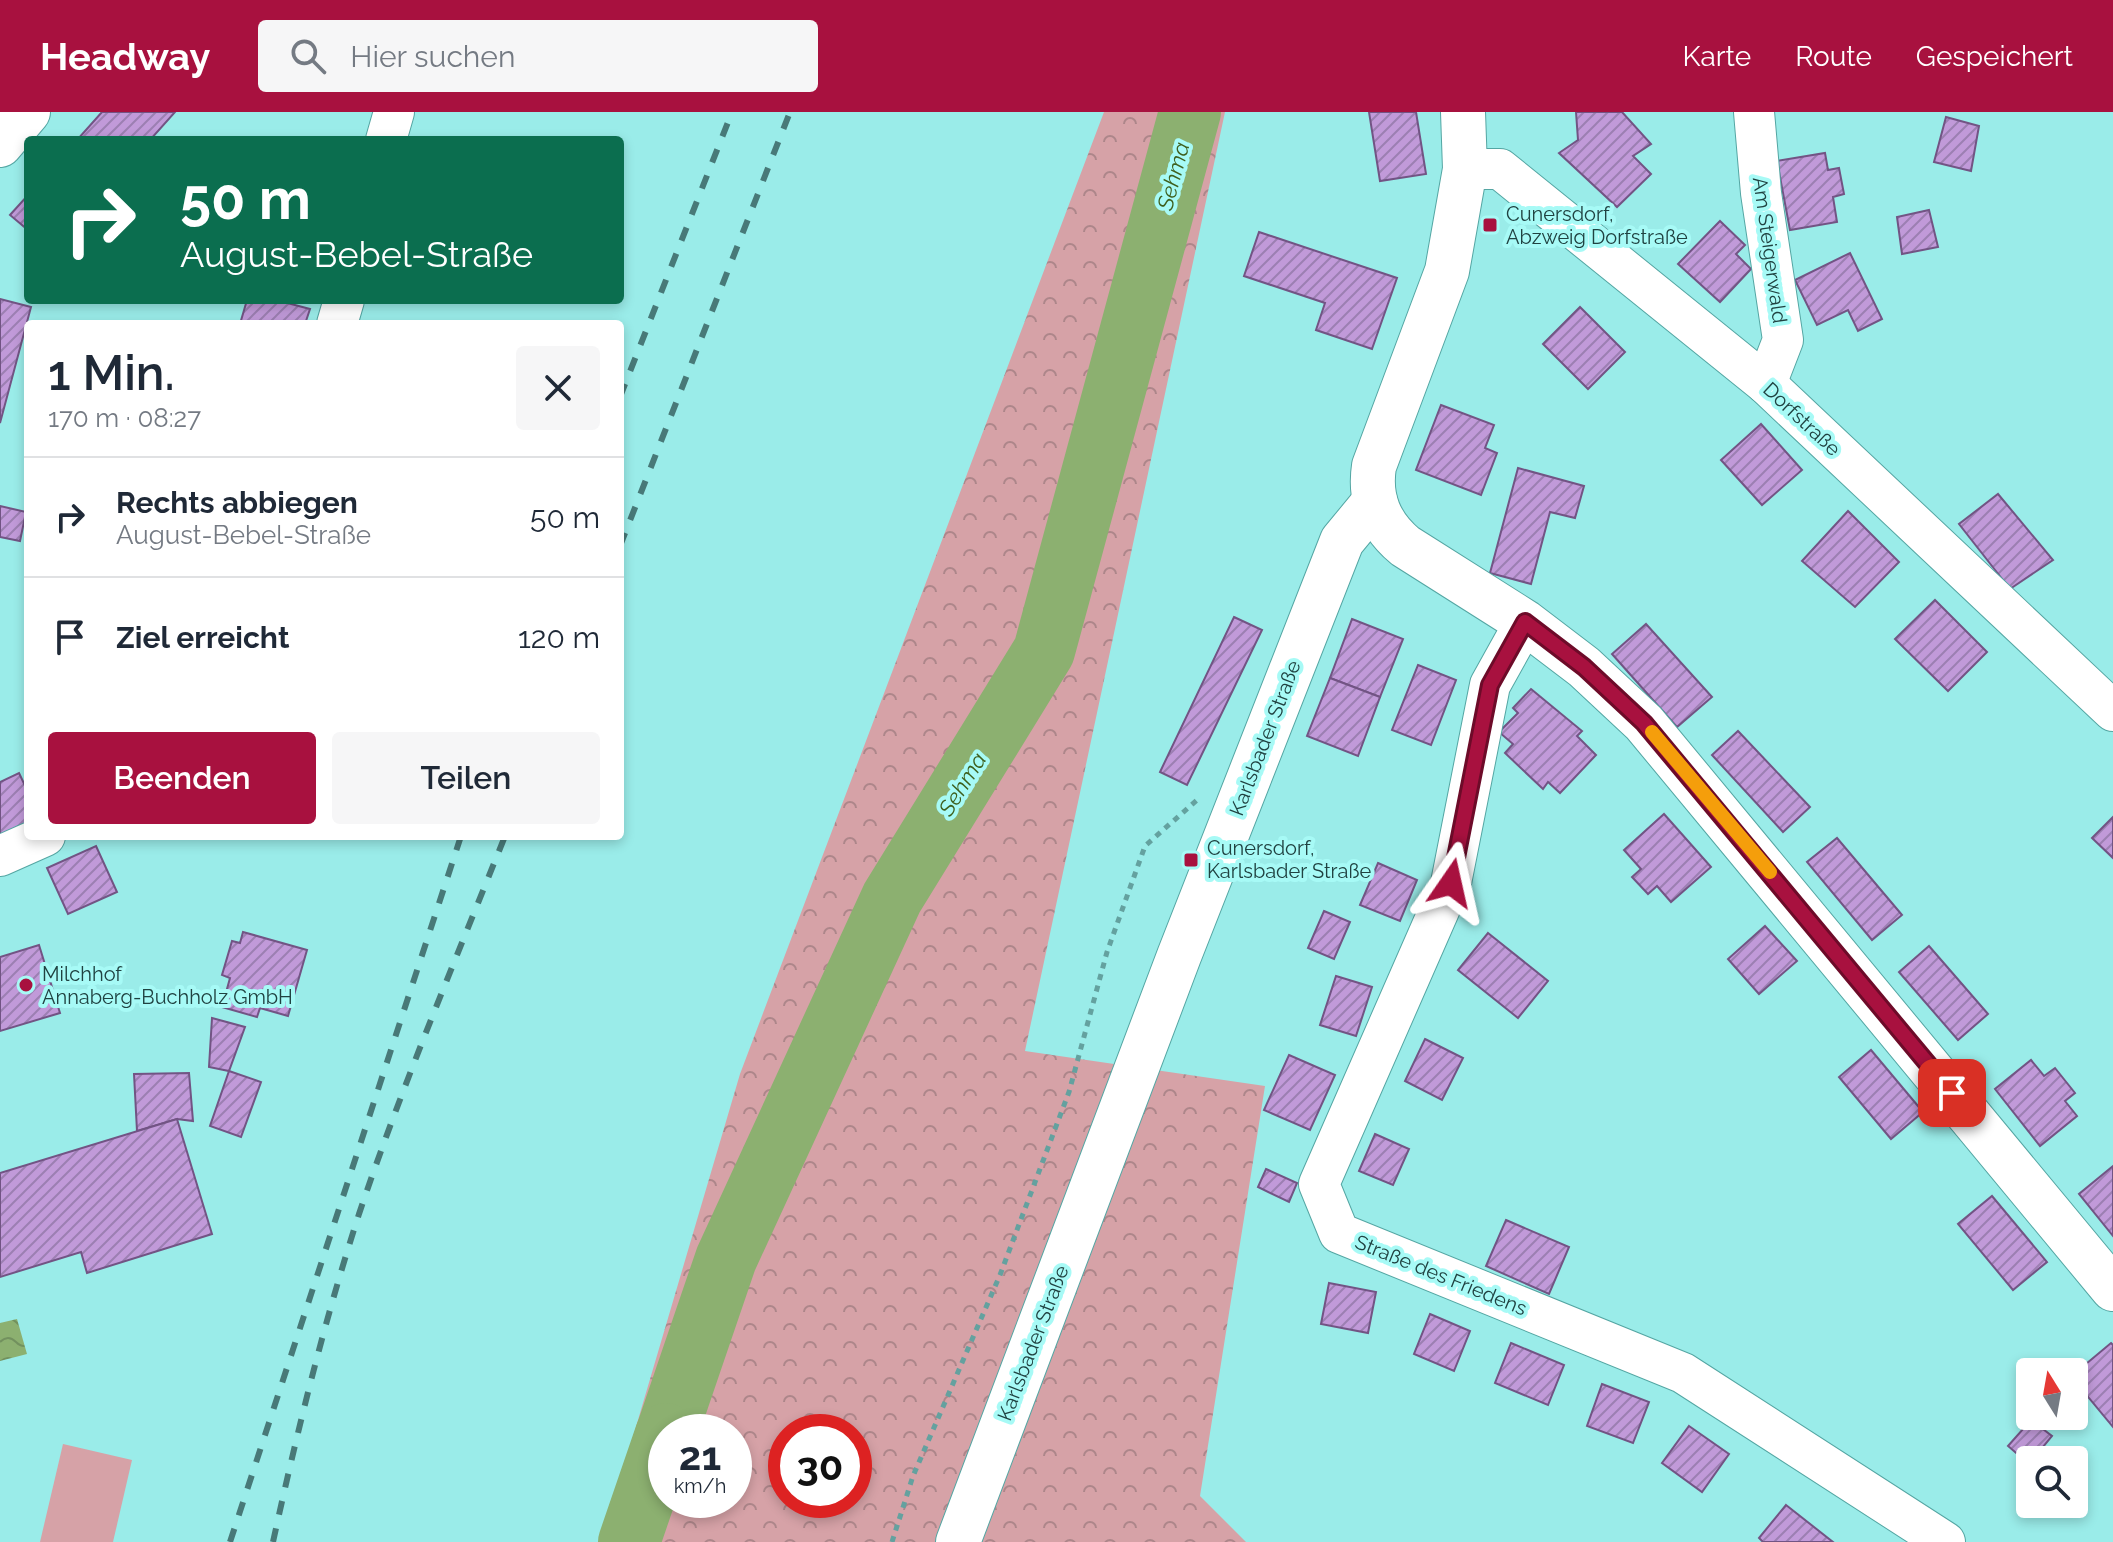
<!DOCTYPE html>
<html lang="de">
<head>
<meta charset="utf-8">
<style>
	body { margin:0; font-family:Raleway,sans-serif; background:#f6f6f7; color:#1f2937; height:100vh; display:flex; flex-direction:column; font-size:30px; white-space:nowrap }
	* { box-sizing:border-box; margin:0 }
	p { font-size:26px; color:#747a83 }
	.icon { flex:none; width:44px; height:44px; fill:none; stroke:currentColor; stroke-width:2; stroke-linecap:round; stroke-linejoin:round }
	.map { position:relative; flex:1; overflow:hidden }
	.details { position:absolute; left:24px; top:208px; width:600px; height:520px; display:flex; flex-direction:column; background:#fff; border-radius:8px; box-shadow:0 4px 12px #0003 }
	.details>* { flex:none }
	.banner { position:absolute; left:24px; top:24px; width:600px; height:168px; border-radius:8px; box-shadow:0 4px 12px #0003; background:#0b6e4f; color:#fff; overflow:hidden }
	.needle { width:52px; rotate:349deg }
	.buttons { position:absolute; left:2016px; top:1246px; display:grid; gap:16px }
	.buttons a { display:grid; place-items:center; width:72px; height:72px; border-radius:8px; background:#fff; box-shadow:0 4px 12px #0003; font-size:40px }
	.speed { position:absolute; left:648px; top:1302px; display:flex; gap:16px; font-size:40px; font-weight:700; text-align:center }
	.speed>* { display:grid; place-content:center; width:104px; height:104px; border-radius:50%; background:#fff; box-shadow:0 4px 12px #0003; line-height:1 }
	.speed small { font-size:20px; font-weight:400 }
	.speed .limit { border:12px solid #d22; background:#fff; color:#111 }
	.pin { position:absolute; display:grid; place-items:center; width:68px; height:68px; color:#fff; margin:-34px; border-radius:16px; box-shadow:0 4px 12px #0006 }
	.me { position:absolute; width:88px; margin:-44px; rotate:11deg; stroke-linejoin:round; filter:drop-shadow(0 0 6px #0008) }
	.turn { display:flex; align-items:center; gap:28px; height:168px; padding:0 24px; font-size:36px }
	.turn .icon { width:104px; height:104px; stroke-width:2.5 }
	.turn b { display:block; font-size:56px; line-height:68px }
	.round { display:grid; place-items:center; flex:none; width:84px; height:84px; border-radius:8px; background:#f6f6f7 }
	.overview { display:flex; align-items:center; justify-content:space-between; height:136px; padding:0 24px }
	h1 { font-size:48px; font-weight:600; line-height:60px }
	.button { display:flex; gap:16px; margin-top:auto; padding:16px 24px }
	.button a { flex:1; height:92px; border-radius:8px; background:#a8113f; color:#fff; font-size:32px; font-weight:600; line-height:92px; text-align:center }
	.button a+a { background:#f6f6f7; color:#1f2937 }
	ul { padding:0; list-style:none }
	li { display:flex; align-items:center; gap:24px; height:120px; padding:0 24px; border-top:2px solid #e0e1e3 }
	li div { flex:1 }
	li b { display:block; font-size:30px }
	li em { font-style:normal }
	header { display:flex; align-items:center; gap:48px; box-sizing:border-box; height:112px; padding:0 40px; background:#a8113f; color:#fff }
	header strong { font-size:38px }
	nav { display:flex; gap:44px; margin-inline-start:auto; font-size:28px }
	.search { width:560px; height:72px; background:#f6f6f7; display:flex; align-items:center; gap:20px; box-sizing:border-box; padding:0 28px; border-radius:8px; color:#747a83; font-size:30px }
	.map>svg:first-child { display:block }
	.green { fill:#d6a2a7 }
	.forest { fill:url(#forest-crowns); fill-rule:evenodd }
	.water { fill:url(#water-waves) }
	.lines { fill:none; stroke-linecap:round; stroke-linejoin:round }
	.river { stroke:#8cb070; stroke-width:62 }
	.building { fill:url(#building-hatch); stroke:#725484; stroke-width:2 }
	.minor-casing { stroke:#54a6a3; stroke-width:42 }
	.major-casing { stroke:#54a6a3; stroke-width:46 }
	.path { stroke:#64a19f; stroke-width:5; stroke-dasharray:6 6; stroke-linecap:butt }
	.minor { stroke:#fff; stroke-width:40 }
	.major { stroke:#fff; stroke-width:44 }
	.rail { stroke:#487978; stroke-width:6; stroke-dasharray:14 14; stroke-linecap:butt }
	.route-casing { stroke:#6d0b29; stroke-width:20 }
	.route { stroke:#a8113f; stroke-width:14 }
	.slow { stroke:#f59e0b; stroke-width:14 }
	.poi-dot { fill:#a8113f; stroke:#a7faf6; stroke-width:3 }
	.labels { text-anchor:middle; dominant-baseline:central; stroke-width:8; stroke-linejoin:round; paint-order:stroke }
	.poi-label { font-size:20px; fill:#204241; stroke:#a7faf6; text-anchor:start }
	.street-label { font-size:20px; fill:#204241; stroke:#a7faf6 }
	.water-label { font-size:22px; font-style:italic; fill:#3e5f1d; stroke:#a7faf6 }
</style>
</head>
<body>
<header>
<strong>Headway</strong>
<div class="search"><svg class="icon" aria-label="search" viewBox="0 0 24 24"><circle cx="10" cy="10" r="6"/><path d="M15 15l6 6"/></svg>Hier suchen</div>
<nav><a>Karte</a><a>Route</a><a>Gespeichert</a></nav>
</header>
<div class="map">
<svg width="2113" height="1430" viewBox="0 0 2113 1430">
	<defs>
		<pattern id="forest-crowns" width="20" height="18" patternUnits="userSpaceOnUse" patternTransform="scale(2)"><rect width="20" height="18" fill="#d6a2a7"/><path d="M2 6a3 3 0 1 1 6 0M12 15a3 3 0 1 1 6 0" fill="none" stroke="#ad868a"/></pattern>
		<pattern id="water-waves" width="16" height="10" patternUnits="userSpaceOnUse" patternTransform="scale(2)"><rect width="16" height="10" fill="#8cb070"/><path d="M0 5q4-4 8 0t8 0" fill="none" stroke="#72915e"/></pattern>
		<pattern id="building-hatch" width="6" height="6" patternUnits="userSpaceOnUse" patternTransform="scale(2)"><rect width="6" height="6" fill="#c19ad9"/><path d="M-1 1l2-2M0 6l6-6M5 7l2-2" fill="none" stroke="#9c7fb2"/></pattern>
	</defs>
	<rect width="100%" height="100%" fill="#9aece9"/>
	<polygon class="green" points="63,1332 132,1348 113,1430 40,1430"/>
	<path class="forest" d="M1104 0H1225L1025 939 1265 974 1200 1384 1246 1430H602L740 962ZM666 1320H734V1388H666ZM786 1320H854V1388H786Z"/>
	<polygon class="water" points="17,1207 27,1242 0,1249 0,1211"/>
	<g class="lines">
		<g class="river">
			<polyline points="667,1320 726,1147 892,786 1044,539 1190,0"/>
			<polyline points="629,1430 666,1322"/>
		</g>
	</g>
	<g class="building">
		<polygon points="102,0 175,0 150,28 77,28"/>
		<polygon points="1369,0 1416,0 1426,62 1380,69"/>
		<polygon points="1576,0 1622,0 1651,32 1633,44 1651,62 1617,95 1559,41 1578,28"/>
		<polygon points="1946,5 1979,14 1971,59 1934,50"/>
		<polygon points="1825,41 1828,58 1839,56 1844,82 1833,85 1837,110 1790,118 1777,49"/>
		<polygon points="28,83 28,118 10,103"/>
		<polygon points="1929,98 1938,135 1902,142 1897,105"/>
		<polygon points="1720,109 1745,133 1736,142 1751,157 1720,190 1678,152"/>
		<polygon points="1259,120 1397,166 1372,237 1316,218 1325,191 1244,164"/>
		<polygon points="1850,141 1882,207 1858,219 1848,198 1817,213 1795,168"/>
		<polygon points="0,187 31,195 0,311"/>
		<polygon points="247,188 276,188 310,197 305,212 240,212"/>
		<polygon points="1580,195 1625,240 1588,277 1543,232"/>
		<polygon points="1441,293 1494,313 1485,336 1497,341 1481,383 1416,358"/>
		<polygon points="1761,312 1802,358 1762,393 1721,348"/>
		<polygon points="1518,356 1584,374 1575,406 1550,400 1531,472 1490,461"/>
		<polygon points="1998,382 2053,448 2010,477 1959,412"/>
		<polygon points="0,394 26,400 20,429 0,425"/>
		<polygon points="1848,399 1899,450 1855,495 1802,449"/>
		<polygon points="1935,488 1987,540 1948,579 1895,527"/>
		<polygon points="1234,505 1262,518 1187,673 1160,660"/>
		<polygon points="1352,507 1403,527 1380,585 1330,566"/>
		<polygon points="1646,512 1712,585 1677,615 1612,542"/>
		<polygon points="1418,553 1456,568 1431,633 1392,618"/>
		<polygon points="1330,566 1380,585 1358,644 1307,624"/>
		<polygon points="1531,577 1582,619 1577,624 1596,643 1560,681 1548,670 1543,677 1505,641 1513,632 1499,620 1518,601 1513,596"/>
		<polygon points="1738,619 1810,695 1783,720 1712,643"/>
		<polygon points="19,661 28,680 28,710 0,723 0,670"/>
		<polygon points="1664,702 1711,755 1671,790 1657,774 1648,782 1632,765 1641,757 1624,738"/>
		<polygon points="2113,705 2113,746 2092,726"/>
		<polygon points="1837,726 1902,803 1872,828 1807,750"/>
		<polygon points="96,734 117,780 68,802 47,756"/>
		<polygon points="1378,751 1417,768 1400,809 1360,793"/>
		<polygon points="1324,799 1350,810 1334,847 1308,836"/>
		<polygon points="1765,814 1797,849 1759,882 1728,847"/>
		<polygon points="243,820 307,838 288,904 260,896 257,905 222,895 230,866 222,863 232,829 240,831"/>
		<polygon points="1488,821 1548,869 1518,906 1458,858"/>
		<polygon points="39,833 60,901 0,919 0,845"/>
		<polygon points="1929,834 1988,902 1958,928 1899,860"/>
		<polygon points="1336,864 1372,875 1356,924 1320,913"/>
		<polygon points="212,906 245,915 229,959 209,955"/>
		<polygon points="1425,927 1463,946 1442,988 1405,969"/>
		<polygon points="1871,938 1923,1000 1891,1027 1839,965"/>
		<polygon points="1289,943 1335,963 1310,1018 1264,998"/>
		<polygon points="2031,948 2044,964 2055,956 2075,981 2065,989 2077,1004 2040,1034 1995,977"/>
		<polygon points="229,959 261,970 241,1025 210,1014"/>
		<polygon points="189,961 193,1009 177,1007 137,1019 134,962"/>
		<polygon points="177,1007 212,1122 87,1161 81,1140 0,1165 0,1061"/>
		<polygon points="1375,1022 1409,1037 1393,1073 1359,1059"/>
		<polygon points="2113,1054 2113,1124 2079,1082"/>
		<polygon points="1266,1057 1297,1071 1289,1090 1258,1075"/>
		<polygon points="1992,1084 2047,1150 2013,1178 1958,1112"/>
		<polygon points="1506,1108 1569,1135 1549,1182 1486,1154"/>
		<polygon points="1329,1171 1376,1180 1368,1221 1321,1212"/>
		<polygon points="1430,1202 1470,1219 1454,1259 1414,1242"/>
		<polygon points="1511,1231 1564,1253 1548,1293 1495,1271"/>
		<polygon points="2111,1231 2113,1233 2113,1315 2074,1268 2074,1262"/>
		<polygon points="1602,1272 1649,1290 1633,1331 1587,1314"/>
		<polygon points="2031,1308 2052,1324 2029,1352 2008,1334"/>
		<polygon points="1689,1314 1729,1342 1702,1380 1662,1351"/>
		<polygon points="1786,1393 1833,1430 1763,1430 1759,1426"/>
	</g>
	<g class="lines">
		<g class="minor-casing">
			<g id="minor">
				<polyline points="1754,0 1761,81 1783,228 1766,272"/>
				<polyline points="386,28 394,0"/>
				<polyline points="1465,57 1500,57 1766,272 2113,599"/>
				<polyline points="337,212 344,188"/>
				<polyline points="1525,510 1490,573 1451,771 1319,1072 1339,1121 1683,1261 1945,1430"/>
				<polyline points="0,744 45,724"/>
			</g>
		</g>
		<g class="major-casing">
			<g id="major">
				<path d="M1463 0 1465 57 1447 159 1374 354C1369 387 1380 413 1405 434L1525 510 1584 555 1644 611 2113 1177"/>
				<polyline points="0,33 28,0"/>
				<polyline points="958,1430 1179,844 1342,429 1375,389"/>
			</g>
		</g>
		<polyline class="path" points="892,1430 913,1364 1000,1163 1069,980 1107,840 1145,734 1197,688"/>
		<use href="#minor" class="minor"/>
		<use href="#major" class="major"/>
		<g class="rail">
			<polyline points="620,285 732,0"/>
			<polyline points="620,434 790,0"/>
			<polyline points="230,1430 461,724"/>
			<path d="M273 1430C297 1320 324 1210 359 1102 402 974 455 849 505 724"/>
		</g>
	</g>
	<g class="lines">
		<g class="route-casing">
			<polyline id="route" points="1451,771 1490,573 1525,510 1584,555 1644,611 1952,981"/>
		</g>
		<use href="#route" class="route"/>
		<polyline class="slow" points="1652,620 1770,760"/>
	</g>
	<g class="poi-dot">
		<rect x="1482" y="105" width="16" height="16" rx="4"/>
		<rect x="1183" y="740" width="16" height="16" rx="4"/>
		<circle cx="26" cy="873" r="8"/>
	</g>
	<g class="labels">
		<g class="poi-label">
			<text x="1506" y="102">Cunersdorf,<tspan x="1506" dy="23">Abzweig Dorfstraße</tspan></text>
			<text x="1207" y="736">Cunersdorf,<tspan x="1207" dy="23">Karlsbader Straße</tspan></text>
			<text x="42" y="862">Milchhof<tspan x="42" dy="23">Annaberg-Buchholz GmbH</tspan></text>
		</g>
		<g class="street-label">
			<text transform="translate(1770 138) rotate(82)">Am Steigerwald</text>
			<text transform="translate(1802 307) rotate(43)">Dorfstraße</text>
			<text transform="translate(1265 626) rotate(-69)">Karlsbader Straße</text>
			<text transform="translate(1441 1163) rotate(22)">Straße des Friedens</text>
			<text transform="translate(1033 1231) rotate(-69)">Karlsbader Straße</text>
		</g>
		<g class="water-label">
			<text transform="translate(1173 64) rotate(-75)">Sehma</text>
			<text transform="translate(962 672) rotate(-58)">Sehma</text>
		</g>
	</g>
</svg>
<div class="buttons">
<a><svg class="needle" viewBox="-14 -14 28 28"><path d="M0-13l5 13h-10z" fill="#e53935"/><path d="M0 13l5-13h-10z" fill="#747a83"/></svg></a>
<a><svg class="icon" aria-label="search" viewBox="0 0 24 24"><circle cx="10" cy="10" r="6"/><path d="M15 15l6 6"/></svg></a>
</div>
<div class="speed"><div>21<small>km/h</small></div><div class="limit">30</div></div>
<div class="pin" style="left:1952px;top:981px;background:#d93025"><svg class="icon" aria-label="arrive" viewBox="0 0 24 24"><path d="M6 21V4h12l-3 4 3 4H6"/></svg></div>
<svg class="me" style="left:1451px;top:771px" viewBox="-20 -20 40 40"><path d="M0-17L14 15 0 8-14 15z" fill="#a8113f" stroke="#fff" stroke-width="4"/></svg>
<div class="banner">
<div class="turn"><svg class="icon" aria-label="right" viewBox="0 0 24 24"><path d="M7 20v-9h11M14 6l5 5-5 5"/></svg><div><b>50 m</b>August-Bebel-Straße</div></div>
</div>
<section class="details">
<div class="overview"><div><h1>1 Min.</h1><p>170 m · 08:27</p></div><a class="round"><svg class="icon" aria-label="close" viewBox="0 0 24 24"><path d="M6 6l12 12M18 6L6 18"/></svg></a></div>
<ul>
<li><svg class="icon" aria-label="right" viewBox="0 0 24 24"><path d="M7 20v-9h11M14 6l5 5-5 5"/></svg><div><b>Rechts abbiegen</b><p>August-Bebel-Straße</p></div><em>50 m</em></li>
<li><svg class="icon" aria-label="arrive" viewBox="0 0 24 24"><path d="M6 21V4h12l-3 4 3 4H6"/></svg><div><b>Ziel erreicht</b></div><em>120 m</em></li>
</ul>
<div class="button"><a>Beenden</a><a>Teilen</a></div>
</section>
</div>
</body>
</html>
